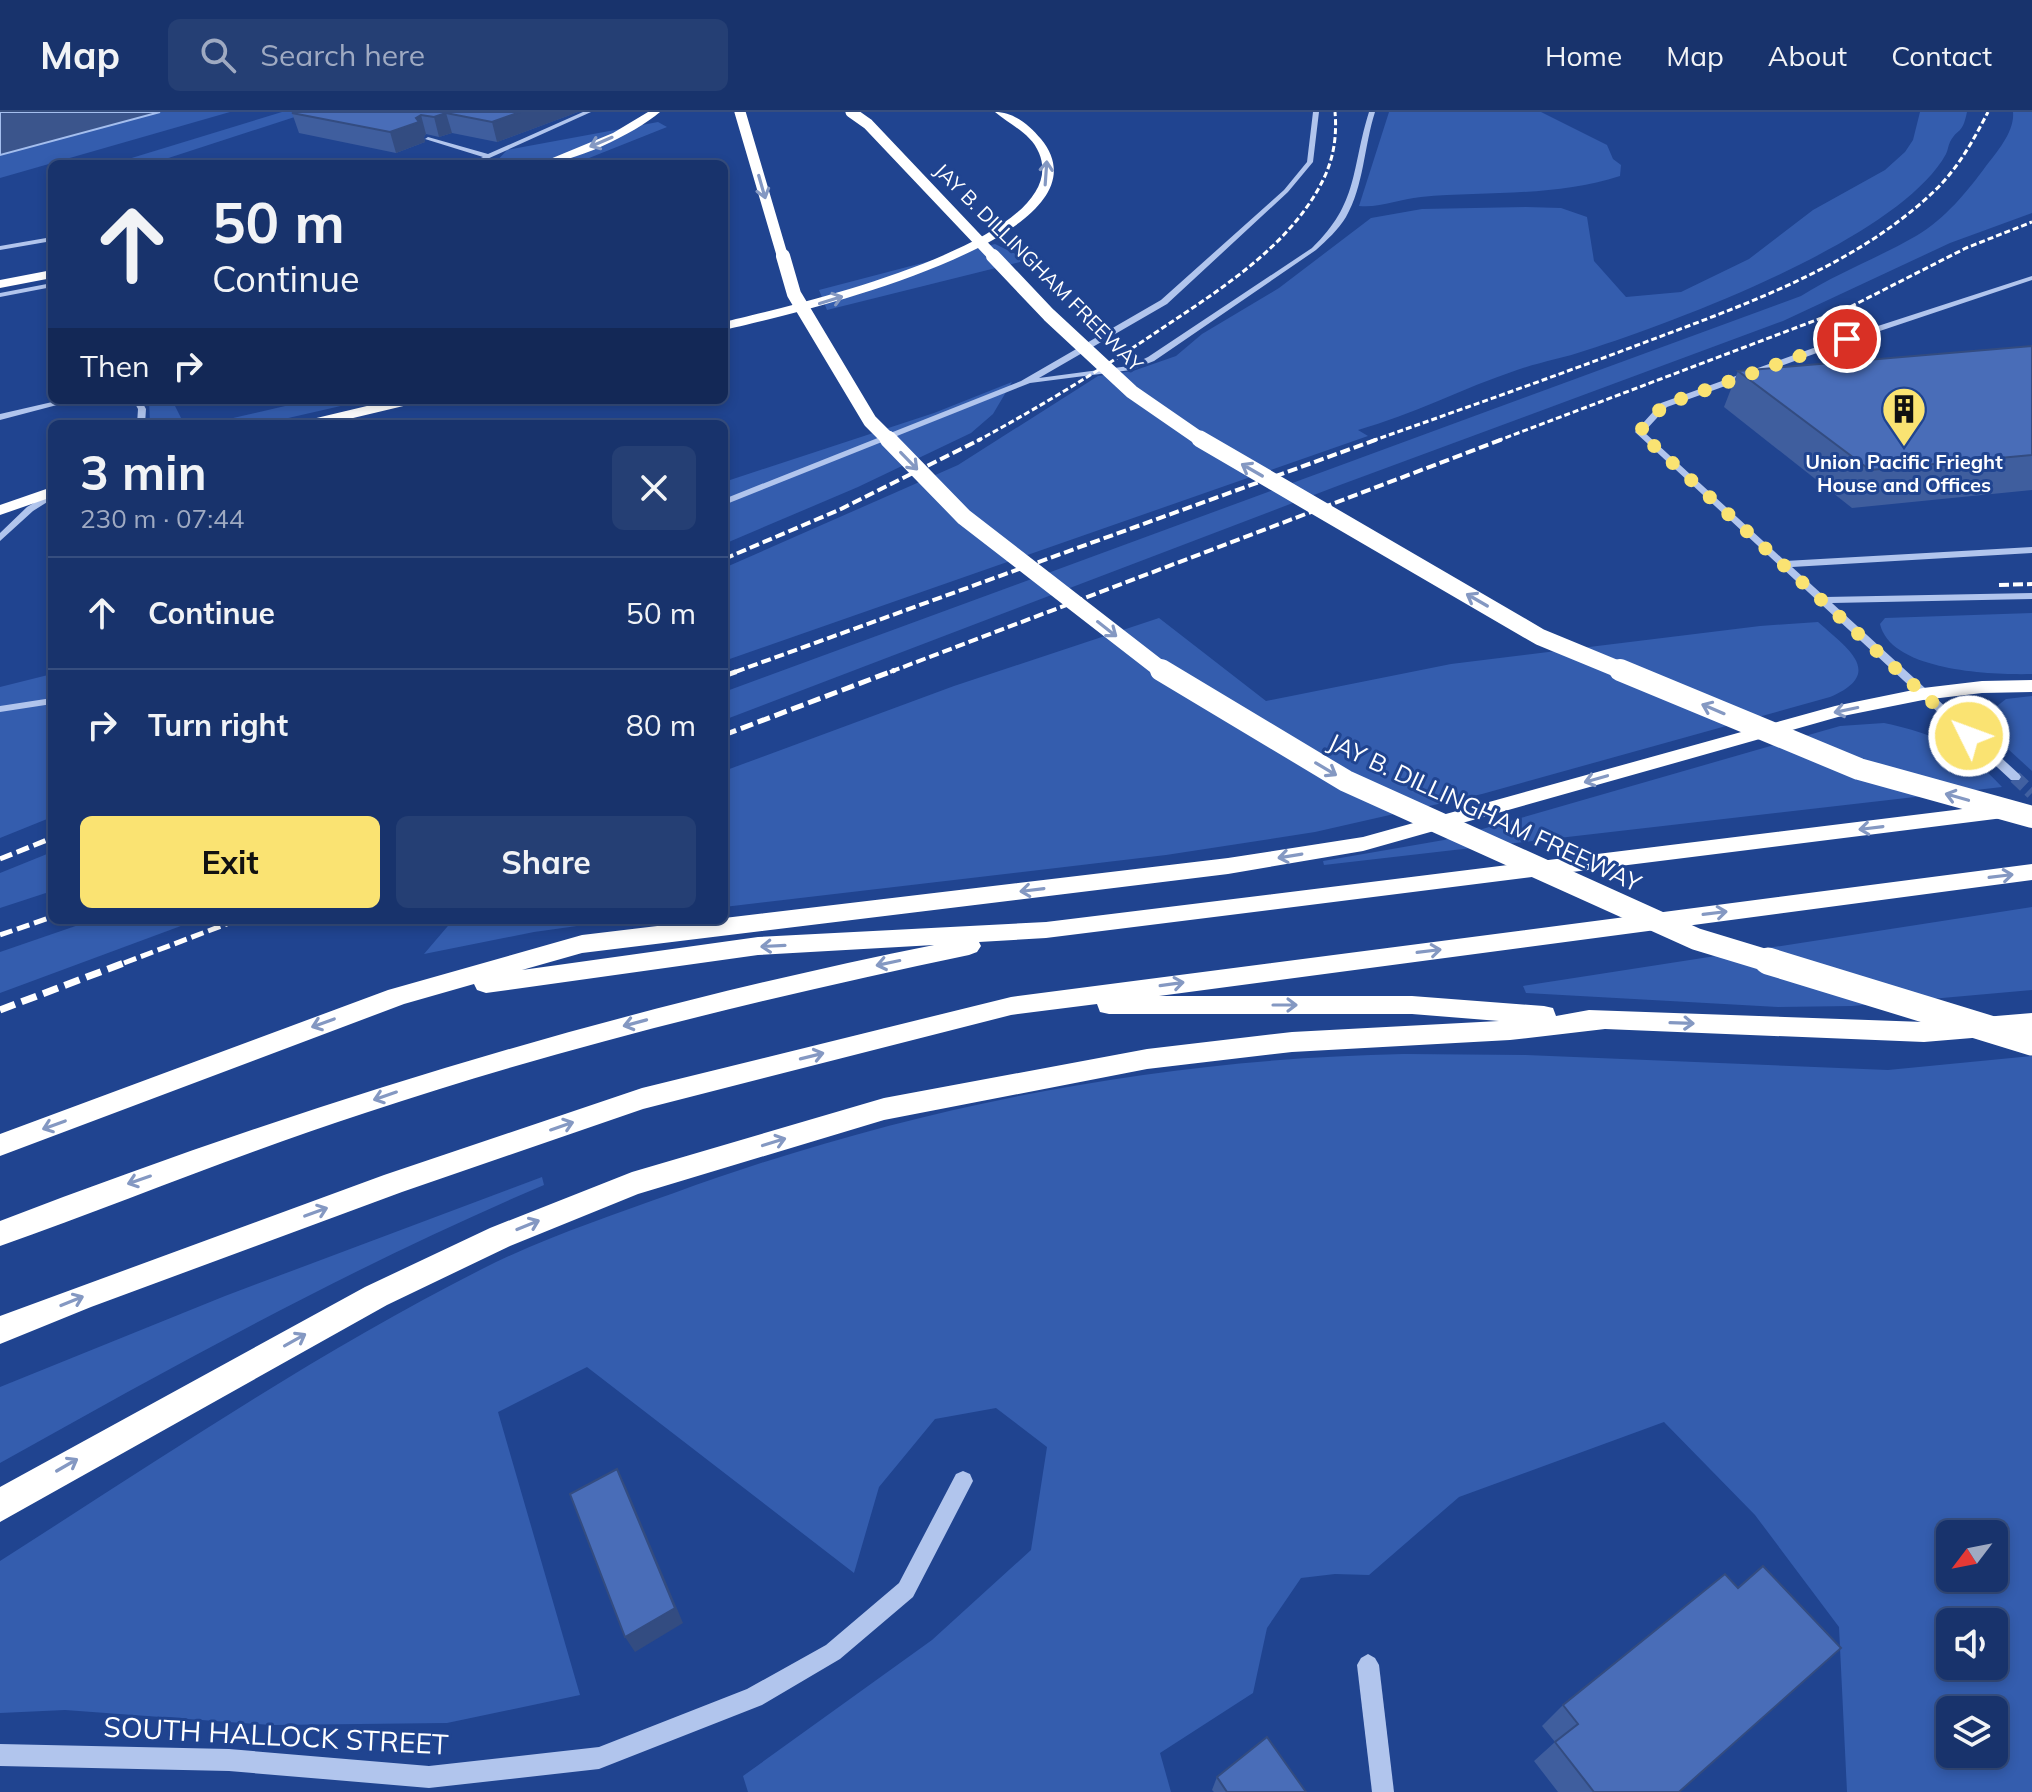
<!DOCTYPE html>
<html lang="en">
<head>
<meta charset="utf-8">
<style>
	body { margin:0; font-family:Mulish,sans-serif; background:#253f74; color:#f1f3f6; height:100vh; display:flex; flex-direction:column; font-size:30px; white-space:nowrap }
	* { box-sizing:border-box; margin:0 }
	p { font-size:26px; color:#9faac2 }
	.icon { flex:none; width:44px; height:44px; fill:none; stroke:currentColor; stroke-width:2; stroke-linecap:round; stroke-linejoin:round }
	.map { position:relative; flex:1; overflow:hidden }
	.side { position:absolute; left:48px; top:308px; width:680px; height:504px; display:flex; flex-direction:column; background:#18336c; border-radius:12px; box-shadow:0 4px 12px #0003,0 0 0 2px #364e7f }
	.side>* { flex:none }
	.top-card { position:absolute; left:48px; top:48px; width:680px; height:244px; border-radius:12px; box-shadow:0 4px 12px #0003,0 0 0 2px #364e7f; background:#18336c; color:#f1f3f6; overflow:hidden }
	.needle { width:52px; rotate:238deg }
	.buttons { position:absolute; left:1936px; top:1408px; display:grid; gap:16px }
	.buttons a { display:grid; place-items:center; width:72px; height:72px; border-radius:12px; background:#18336c; box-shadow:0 4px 12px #0003,0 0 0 2px #364e7f; font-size:40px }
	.pin { position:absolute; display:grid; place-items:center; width:68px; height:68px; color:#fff; margin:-34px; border:4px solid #fff; border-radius:50%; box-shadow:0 2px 8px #0007 }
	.me { position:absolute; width:88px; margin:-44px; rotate:312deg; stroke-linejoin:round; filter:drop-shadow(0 0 6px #0008) }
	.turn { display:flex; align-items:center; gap:28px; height:168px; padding:0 32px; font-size:36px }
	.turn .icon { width:104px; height:104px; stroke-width:2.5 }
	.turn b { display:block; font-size:56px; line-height:68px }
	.then { display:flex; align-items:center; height:76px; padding:0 32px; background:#0003; gap:16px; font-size:30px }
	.round { display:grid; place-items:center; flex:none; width:84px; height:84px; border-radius:12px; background:#253f74 }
	.summary { display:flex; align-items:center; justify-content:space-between; height:136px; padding:0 32px }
	h1 { font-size:48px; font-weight:700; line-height:60px }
	.cta { display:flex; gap:16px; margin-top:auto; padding:16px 32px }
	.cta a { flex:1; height:92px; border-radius:12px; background:#fae372; color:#111; font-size:32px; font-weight:700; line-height:92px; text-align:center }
	.cta a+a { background:#253f74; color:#f1f3f6 }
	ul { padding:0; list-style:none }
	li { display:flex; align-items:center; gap:24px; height:112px; padding:0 32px; border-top:2px solid #364e7f }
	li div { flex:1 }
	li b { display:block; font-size:30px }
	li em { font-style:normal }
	header { display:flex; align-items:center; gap:48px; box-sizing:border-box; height:112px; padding:0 40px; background:#18336c; border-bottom:2px solid #364e7f }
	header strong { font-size:38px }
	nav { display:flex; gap:44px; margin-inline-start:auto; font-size:28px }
	.search { width:560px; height:72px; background:#253f74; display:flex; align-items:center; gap:20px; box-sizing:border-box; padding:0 28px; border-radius:12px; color:#9faac2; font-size:30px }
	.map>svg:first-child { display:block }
	.green { fill:#345dae; fill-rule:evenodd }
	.water { fill:#3b558c; stroke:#a4beee; stroke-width:2 }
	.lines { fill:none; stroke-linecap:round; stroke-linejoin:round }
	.minor-tunnel { stroke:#4160a1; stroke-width:13; stroke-dasharray:13 6; stroke-linecap:butt }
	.minor { fill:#b1c5ed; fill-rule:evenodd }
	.highway { fill:#fff; fill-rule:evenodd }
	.rail-far3 { stroke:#fff; stroke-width:3; stroke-dasharray:6 3; stroke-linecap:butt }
	.rail-far2 { stroke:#fff; stroke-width:4; stroke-dasharray:10 4; stroke-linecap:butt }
	.rail-far1 { stroke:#fff; stroke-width:5; stroke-dasharray:13 5; stroke-linecap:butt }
	.rail { stroke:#fff; stroke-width:7; stroke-dasharray:16 7; stroke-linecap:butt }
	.highway-bridge-far4 { stroke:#fff; stroke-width:11 }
	.highway-bridge-far3 { stroke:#fff; stroke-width:14 }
	.highway-bridge-far2 { stroke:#fff; stroke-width:17 }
	.highway-bridge-far1 { stroke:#fff; stroke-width:22 }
	.highway-bridge { stroke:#fff; stroke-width:27 }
	.wall { fill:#3f5e9e }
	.shaded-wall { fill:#334c81 }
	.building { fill:#496db8; stroke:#334c81; stroke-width:2 }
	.oneway { stroke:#8498c2 }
	.route { stroke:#fae372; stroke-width:14; stroke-dasharray:0 25.2 }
	.labels { text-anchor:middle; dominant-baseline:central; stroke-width:6; stroke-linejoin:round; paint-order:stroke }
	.far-street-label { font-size:20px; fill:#fff; stroke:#204490 }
	.far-poi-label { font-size:20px; font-weight:bold; fill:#fff; stroke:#204490 }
	.street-label { font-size:24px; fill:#fff; stroke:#204490 }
	.near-street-label { font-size:28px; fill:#fff; stroke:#204490 }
</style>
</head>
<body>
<header>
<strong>Map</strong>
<div class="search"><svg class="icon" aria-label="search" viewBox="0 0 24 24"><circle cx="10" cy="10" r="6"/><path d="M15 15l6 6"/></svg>Search here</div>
<nav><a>Home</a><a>Map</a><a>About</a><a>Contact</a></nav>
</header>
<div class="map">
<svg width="2032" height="1680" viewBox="0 0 2032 1680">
	<rect width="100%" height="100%" fill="#204490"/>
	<g class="green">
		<polygon points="160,0 230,0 0,66 0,43"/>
		<polygon points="282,0 310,0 150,52 112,52"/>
		<path d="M1389 0H1541L1607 33 1613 47 1621 53 1620 64C1556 85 1487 79 1421 85 1399 87 1381 96 1359 94Z"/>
		<path d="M1920 0H1967C1962 24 1958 15 1950 30 1948 34 1948 38 1946 42 1900 126 1678 209 1587 238 1564 246 1540 250 1517 258 1463 276 1412 303 1358 318L1368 324 724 549V456L958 353 1098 264 1133 259 1176 244 1202 222 1279 176 1371 106 1422 97 1526 95 1561 96 1587 105 1594 149 1626 185 1681 180 1749 147 1813 98 1885 58 1905 40 1913 28Z"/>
		<path d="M2013 0H2032V101L1950 131 1783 209 1340 373 724 608V580L1801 184C1839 160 1878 146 1916 124 1945 107 1967 80 1986 54 1997 40 2015 19 2013 0Z"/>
		<polygon points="658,10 667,15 574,52 494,52 507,38"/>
		<polygon points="995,132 1028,148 827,198 819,178"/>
		<polygon points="1012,270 993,302 971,321 858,375 724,432 724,370 934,301"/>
		<polygon points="149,288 172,288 184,312 150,312"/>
		<polygon points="311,288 367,288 262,312 207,312"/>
		<path d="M2032 501V562C1995 563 1891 560 1880 512L1885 506Z"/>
		<path d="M1159 506 1266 589 1451 552 1760 514 1818 510C1847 536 1886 561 1830 585L1482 682 1315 720 1166 743 724 795V659L954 574Z"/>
		<polygon points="52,562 52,705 0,726 0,575"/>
		<polygon points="2032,584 2032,659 1997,627 1992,598 2006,587"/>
		<path d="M1884 611C1935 622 1966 636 2002 675L1324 753 1323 749 1444 728 1840 614Z"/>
		<polygon points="52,740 52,779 0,796 0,761"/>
		<polygon points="2032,795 2032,878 1852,894 1778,895 1526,881 1523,874"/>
		<polygon points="93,808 197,808 0,881 0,840"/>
		<polygon points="453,808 620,808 534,820 424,842"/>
		<path d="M1404 942 1526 943 1888 958 2032 944V1680H1847L1839 1515 1755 1403 1664 1310 1459 1385 1369 1463 1335 1462 1301 1466 1267 1516 1253 1581 1160 1641 1171 1680H748L743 1664 932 1528 1031 1438 1047 1335 996 1296 935 1307 879 1375 854 1461 587 1255 498 1300 580 1583 447 1611 271 1613 65 1598 0 1601V1449C163 1345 323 1236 496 1150 553 1123 615 1102 674 1081 909 995 1154 947 1404 942ZM1950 1422H1994V1466H1950ZM1950 1510H1994V1554H1950ZM1950 1598H1994V1642H1950Z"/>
		<path d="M542 1065 544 1073C356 1153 178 1251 0 1351V1275L225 1184Z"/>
	</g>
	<polygon class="water" points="0,0 160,0 0,43"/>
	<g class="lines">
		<polyline class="minor-tunnel" points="2015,665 2032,681"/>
		<g class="minor">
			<polygon points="583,0 591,0 476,52 468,52 483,45 425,27 428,25 488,42"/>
			<path d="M1313 0H1319L1313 50 1288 80 1167 192 1039 266 1129 254 1148 245 1312 136C1359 91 1351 57 1369 0H1375C1364 34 1364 74 1346 105 1338 118 1327 128 1316 138L1154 249 1131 258 1030 271 724 393V387L1021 269 1161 188 1284 78 1307 50Z"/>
			<polygon points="52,125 52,129 0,138 0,134"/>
			<polygon points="2032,164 2032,168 1850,229 1667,295 1644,320 1785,449 2032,435 2032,441 1792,455 1825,485 2032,481 2032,487 1832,491 2019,662 2021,665 2019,668 2011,668 1635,320 1661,291 1844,225"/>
			<polygon points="52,171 52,175 0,185 0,181"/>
			<polygon points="61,288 76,288 0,308 0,302"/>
			<polygon points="133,288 141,288 146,297 145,312 137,312 138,297"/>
			<polygon points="52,380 52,387 33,399 0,429 0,421 27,395"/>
			<polygon points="52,586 52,592 0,600 0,594"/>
			<polygon points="963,1359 970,1362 973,1369 913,1485 840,1547 762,1593 599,1657 429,1676 229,1659 0,1654 0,1632 229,1637 429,1654 599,1635 747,1577 826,1533 899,1471 956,1362"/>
			<polygon points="1368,1542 1375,1546 1379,1553 1394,1680 1372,1680 1357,1553 1361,1546"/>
		</g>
		<g class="highway">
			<path d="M648 0H660C634 22 572 52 538 52L613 21Z"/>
			<path d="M995 0C1014 0 1029 13 1041 27 1124 128 780 205 724 218V210C781 196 1077 131 1039 41 1031 21 1010 13 995 0Z"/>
			<polygon points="52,158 52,166 0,176 0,168"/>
			<polygon points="392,288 418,288 416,291 328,312 302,312 304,309"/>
			<polygon points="52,375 52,385 0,403 0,393"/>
			<path d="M2032 568V580L1982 581 1923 588 1838 605 1363 739 1228 762 582 841 522 858 758 825 1046 810 2011 691 2019 693 2022 698 2019 703 2011 705 1046 826 979 830 981 834 977 840 969 843C765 886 563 935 365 1001 242 1041 122 1091 0 1134V1109C305 992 614 897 934 833L758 843 486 881 477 878 474 872 404 892 0 1044V1022L388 878 582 823 1228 746 1363 725 1835 594 1923 576 1982 569Z"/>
			<polygon points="2032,752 2032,768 1159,884 1412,884 1544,894 1553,896 1556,904 1589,898 1924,910 2032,901 2032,921 1924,930 1605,917 1510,928 1292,940 1147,957 884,1008 638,1082 510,1134 387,1193 0,1410 0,1375 365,1175 490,1116 632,1060 884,986 1147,937 1292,920 1499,909 1412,902 1109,902 1100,900 1097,892 1011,903 643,997 402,1080 91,1195 0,1232 0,1204 384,1063 642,976 1011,885"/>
		</g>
		<g class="rail-far3">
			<path d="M977 329C1038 296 1097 260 1155 221 1216 180 1291 135 1324 66 1334 45 1337 23 1335 0"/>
			<path d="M1372 329C1465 296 1559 263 1651 228 1747 192 1853 154 1929 84 1956 60 1972 31 1988 0"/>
			<polyline points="1497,329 1848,196 1966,136 2032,110"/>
		</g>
		<g class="rail-far2">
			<polyline points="724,447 841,397 981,327"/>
			<polyline points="1999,473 2032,472"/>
			<polyline points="735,560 1378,327"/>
			<polyline points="890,560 1503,327"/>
		</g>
		<g class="rail-far1">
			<polyline points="724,564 741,558"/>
			<polyline points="724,623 895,558"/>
			<polyline points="0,747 52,726"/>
			<polyline points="0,823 52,805"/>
			<polyline points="124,851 237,808"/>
		</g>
		<polyline class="rail" points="0,898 129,849"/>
		<g class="highway-bridge-far4">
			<polyline points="740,0 783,146"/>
			<polyline points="851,0 868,12 995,146"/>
		</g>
		<g class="highway-bridge-far3">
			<polyline points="783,144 794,182 870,309 890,329"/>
			<polyline points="993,144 1049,203 1132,280 1203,329"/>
		</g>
		<g class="highway-bridge-far2">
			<polyline points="888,327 964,405 1164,560"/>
			<polyline points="1200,327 1540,525 1625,560"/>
		</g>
		<g class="highway-bridge-far1">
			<polyline points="1161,558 1346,669 1696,827 1775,851"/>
			<polyline points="1620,558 1859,657 2032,705"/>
		</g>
		<polyline class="highway-bridge" points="1768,849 2032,930"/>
	</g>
	<g class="wall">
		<polygon points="578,0 497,30 452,21 439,25 426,22 424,25 425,30 396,41 299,21 292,1"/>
		<polygon points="2032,234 2032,378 1852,396 1724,295 1738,259"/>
		<polygon points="1563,1593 1679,1680 1558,1680 1534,1649 1555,1630 1542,1614"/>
		<polygon points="1217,1665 1306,1680 1214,1680 1212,1678"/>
	</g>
	<g class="shaded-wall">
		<polygon points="520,0 578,0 497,30 492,10"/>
		<polygon points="446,1 452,21 439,25 434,5"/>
		<polygon points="421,3 426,22 424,25 425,30 396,41 390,20 416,6"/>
		<polygon points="617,1357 626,1375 683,1511 635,1540 625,1525"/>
	</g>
	<g class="building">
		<polygon points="296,0 520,0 492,10 446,1 434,5 421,3 416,6 419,10 390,20 292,1"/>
		<polygon points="2032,234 2032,343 1870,358 1738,259"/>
		<polygon points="617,1357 675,1496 625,1525 570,1382"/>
		<polygon points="1763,1454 1841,1536 1679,1680 1594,1680 1555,1630 1578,1612 1563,1593 1725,1462 1738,1476"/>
		<polygon points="1267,1625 1306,1680 1227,1680 1217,1665"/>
	</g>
	<defs><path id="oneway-shaft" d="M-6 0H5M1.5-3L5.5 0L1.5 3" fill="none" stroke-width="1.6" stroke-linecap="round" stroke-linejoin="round" transform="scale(2)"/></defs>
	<g class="oneway">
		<use href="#oneway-shaft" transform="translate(601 30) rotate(157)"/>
		<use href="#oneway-shaft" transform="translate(1046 61) rotate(-86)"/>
		<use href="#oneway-shaft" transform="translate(762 75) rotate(74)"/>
		<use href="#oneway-shaft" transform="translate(831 188) rotate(-17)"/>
		<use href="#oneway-shaft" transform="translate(909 349) rotate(46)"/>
		<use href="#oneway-shaft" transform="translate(1252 358) rotate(-150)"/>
		<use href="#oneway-shaft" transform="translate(1477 488) rotate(-150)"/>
		<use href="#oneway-shaft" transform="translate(1107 517) rotate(38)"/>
		<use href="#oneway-shaft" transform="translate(1713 597) rotate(-157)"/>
		<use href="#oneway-shaft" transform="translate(1846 598) rotate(168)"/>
		<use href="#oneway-shaft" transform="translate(1326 657) rotate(31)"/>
		<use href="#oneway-shaft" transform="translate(1596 667) rotate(164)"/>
		<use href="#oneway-shaft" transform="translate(1957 685) rotate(-164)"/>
		<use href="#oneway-shaft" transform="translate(1871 716) rotate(173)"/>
		<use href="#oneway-shaft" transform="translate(1290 744) rotate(171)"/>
		<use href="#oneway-shaft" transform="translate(2001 764) rotate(-7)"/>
		<use href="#oneway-shaft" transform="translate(1032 778) rotate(173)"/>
		<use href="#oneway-shaft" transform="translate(1715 801) rotate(-7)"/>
		<use href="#oneway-shaft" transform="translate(773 834) rotate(177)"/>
		<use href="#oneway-shaft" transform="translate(1429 839) rotate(-7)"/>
		<use href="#oneway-shaft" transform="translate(888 851) rotate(168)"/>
		<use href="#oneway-shaft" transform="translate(1172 872) rotate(-8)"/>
		<use href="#oneway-shaft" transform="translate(1285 893)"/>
		<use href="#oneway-shaft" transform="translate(323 911) rotate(160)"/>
		<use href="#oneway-shaft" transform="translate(635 911) rotate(165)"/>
		<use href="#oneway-shaft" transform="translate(1682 911) rotate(2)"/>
		<use href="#oneway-shaft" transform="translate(812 944) rotate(-14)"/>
		<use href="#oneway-shaft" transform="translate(385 984) rotate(161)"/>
		<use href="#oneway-shaft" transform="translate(54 1013) rotate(160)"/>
		<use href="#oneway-shaft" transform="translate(562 1014) rotate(-19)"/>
		<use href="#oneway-shaft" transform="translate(774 1030) rotate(-17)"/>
		<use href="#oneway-shaft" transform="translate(139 1068) rotate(161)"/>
		<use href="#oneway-shaft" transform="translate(316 1100) rotate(-20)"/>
		<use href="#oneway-shaft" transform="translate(528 1113) rotate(-22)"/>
		<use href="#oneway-shaft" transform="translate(72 1189) rotate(-22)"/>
		<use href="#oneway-shaft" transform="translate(295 1228) rotate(-29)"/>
		<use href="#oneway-shaft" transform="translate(67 1353) rotate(-30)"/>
	</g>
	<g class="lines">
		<polyline class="route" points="1847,227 1664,293 1639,320 1969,624"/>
	</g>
	<defs>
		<g id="building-pin" transform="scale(2.3)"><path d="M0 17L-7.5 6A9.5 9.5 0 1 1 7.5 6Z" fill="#fae372" stroke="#204490"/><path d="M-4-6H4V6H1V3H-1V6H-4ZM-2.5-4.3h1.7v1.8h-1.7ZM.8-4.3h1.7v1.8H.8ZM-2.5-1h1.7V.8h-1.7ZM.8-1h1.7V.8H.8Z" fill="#111"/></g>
	</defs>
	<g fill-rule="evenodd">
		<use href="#building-pin" x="1904" y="297"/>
	</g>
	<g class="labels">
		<g class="far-street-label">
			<text transform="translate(1039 155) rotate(45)">JAY B. DILLINGHAM FREEWAY</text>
		</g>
		<g class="far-poi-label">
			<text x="1904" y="349">Union Pacific Frieght<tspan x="1904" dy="23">House and Offices</tspan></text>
		</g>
		<g class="street-label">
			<text transform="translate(1485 700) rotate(25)">JAY B. DILLINGHAM FREEWAY</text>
		</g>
		<g class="near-street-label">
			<text transform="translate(276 1623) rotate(3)">SOUTH HALLOCK STREET</text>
		</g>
	</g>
</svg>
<div class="buttons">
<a><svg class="needle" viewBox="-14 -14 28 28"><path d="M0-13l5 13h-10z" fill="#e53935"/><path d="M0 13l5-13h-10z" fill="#9faac2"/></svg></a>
<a><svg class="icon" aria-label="sound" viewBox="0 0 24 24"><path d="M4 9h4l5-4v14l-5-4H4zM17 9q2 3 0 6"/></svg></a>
<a><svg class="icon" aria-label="layers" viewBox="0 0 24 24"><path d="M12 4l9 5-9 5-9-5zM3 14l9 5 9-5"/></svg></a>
</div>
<div class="pin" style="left:1847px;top:227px;background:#d93025"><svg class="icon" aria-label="arrive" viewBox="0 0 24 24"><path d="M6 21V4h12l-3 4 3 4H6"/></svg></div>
<svg class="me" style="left:1969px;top:624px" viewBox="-20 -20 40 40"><circle r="17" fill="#fae372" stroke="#fff" stroke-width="3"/><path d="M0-11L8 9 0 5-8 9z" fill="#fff"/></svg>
<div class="top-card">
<div class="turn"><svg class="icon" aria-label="ahead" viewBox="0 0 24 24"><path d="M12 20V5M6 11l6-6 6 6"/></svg><div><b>50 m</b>Continue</div></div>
<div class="then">Then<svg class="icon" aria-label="right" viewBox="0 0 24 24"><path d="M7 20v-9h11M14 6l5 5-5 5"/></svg></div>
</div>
<section class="side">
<div class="summary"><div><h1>3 min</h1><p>230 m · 07:44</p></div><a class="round"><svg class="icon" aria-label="close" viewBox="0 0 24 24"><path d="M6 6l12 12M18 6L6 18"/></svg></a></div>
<ul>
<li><svg class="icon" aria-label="ahead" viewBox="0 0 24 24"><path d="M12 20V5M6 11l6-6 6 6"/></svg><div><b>Continue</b></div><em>50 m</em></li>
<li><svg class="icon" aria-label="right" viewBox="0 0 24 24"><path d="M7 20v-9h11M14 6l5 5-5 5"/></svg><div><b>Turn right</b></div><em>80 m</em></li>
</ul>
<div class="cta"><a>Exit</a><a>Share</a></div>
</section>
</div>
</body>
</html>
